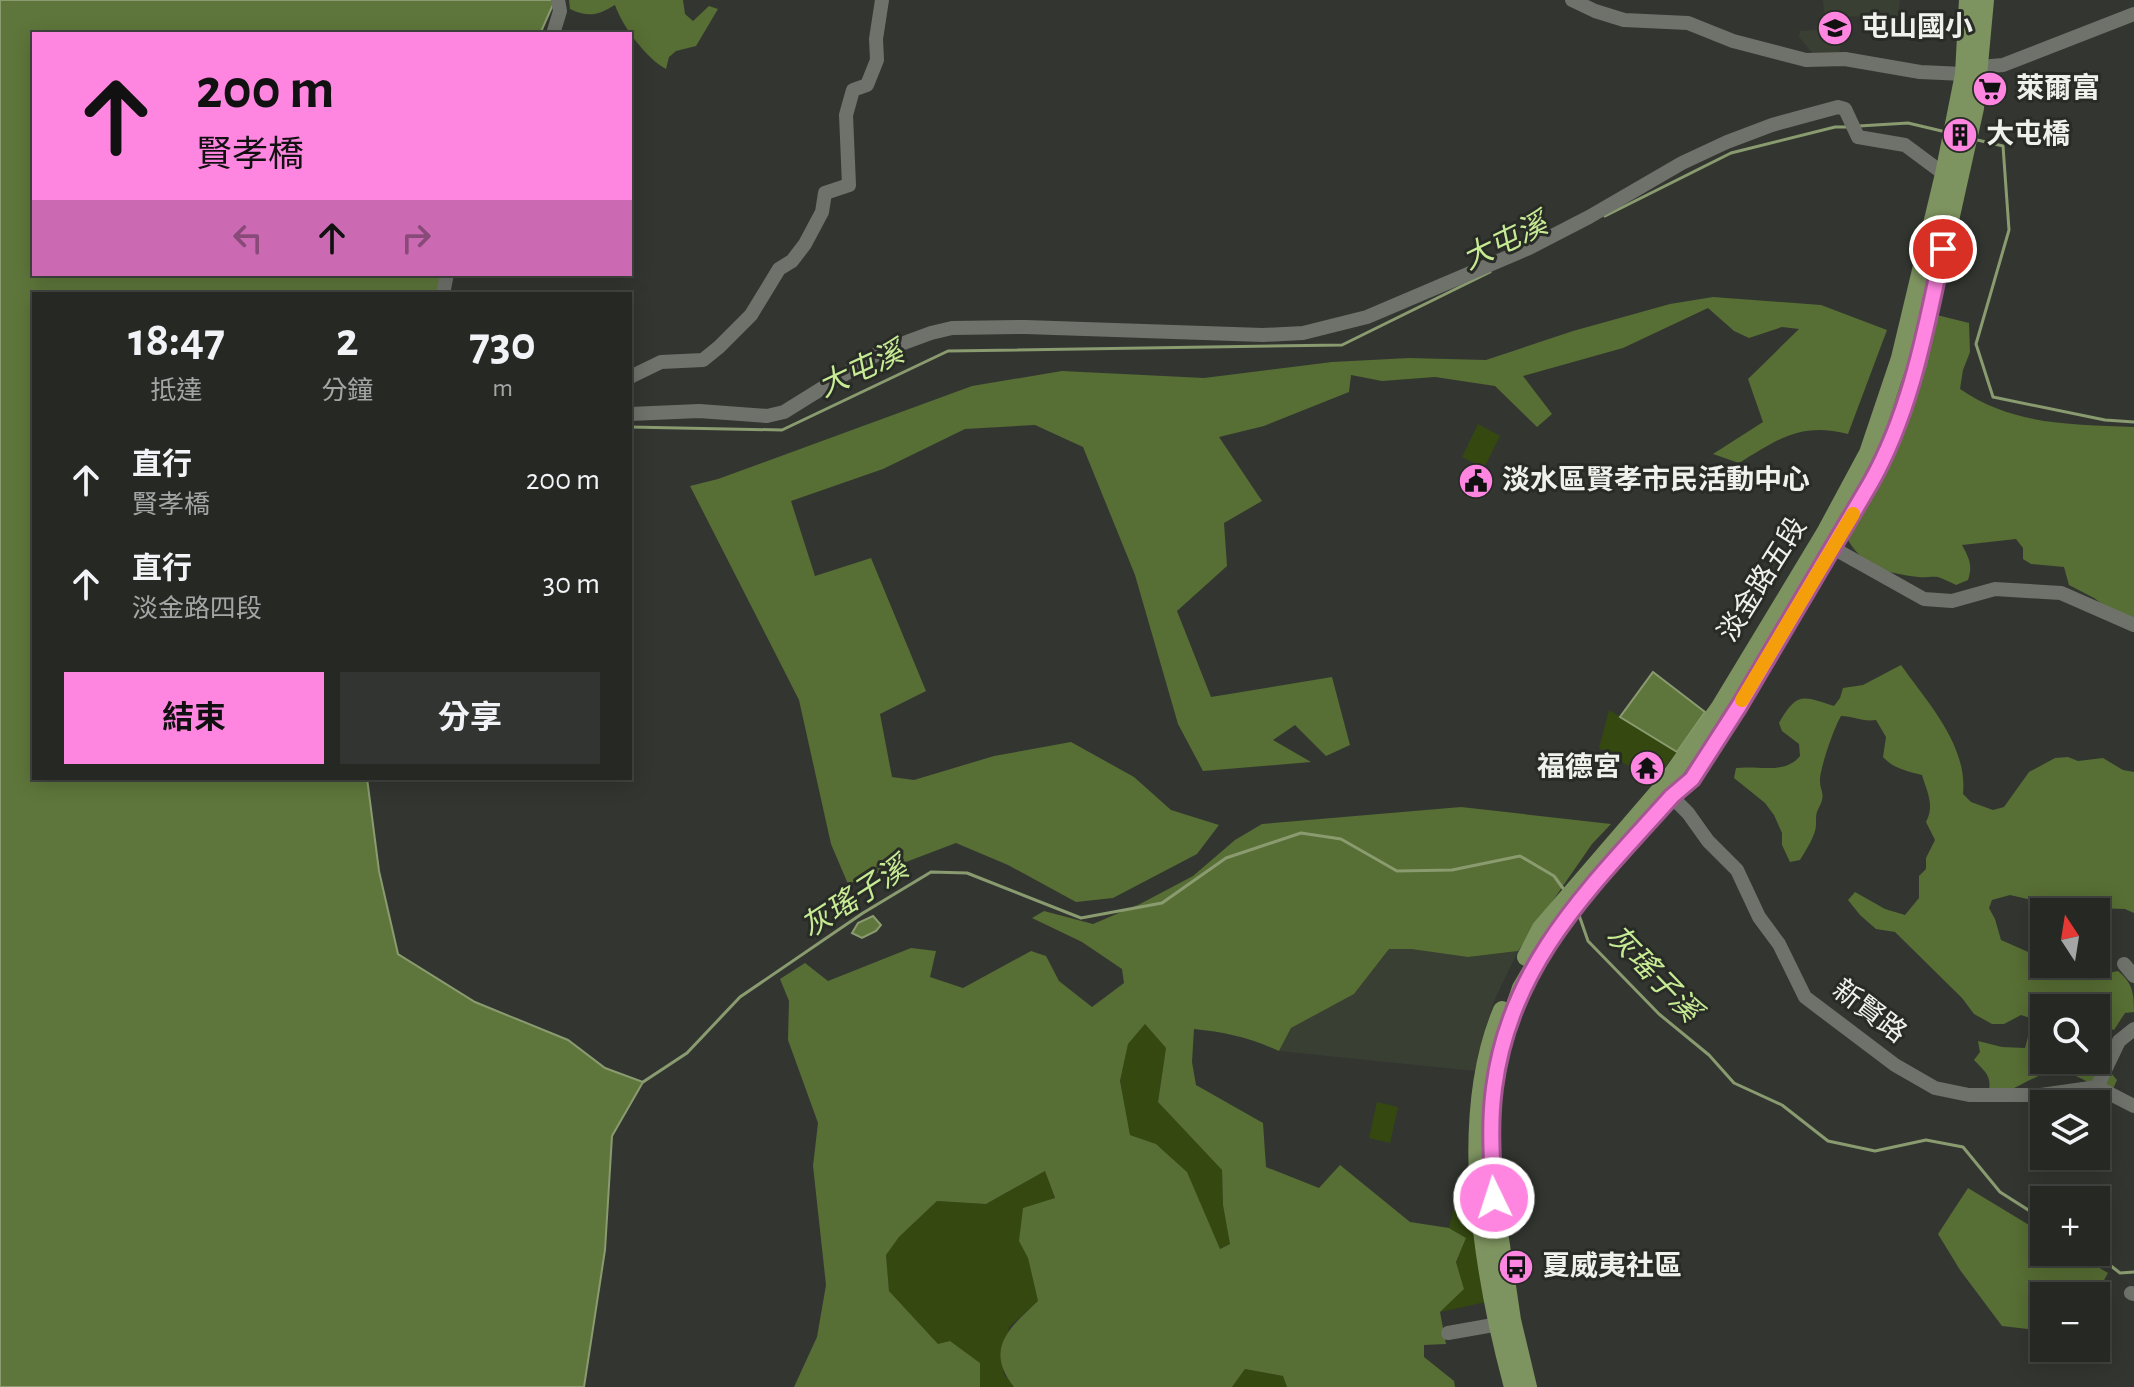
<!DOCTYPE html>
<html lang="zh-TW">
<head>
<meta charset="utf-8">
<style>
	body { margin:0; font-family:"Alegreya Sans","Noto Sans TC",sans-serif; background:#323431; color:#f1f3f6; height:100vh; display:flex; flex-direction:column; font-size:30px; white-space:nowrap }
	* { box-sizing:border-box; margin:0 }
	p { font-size:26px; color:#a4a6a6 }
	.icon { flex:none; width:44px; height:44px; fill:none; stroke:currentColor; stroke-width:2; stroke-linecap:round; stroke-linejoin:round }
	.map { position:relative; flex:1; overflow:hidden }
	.sheet { position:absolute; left:32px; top:292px; width:600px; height:488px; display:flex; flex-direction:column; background:#262824; border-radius:0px; box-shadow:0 4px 20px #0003,0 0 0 2px #424441 }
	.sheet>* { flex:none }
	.guide { position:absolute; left:32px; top:32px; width:600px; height:244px; border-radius:0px; box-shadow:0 4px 20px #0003,0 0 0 2px #424441; background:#fe85e0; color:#111; overflow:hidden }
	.needle { width:52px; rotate:348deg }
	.tools { position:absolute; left:2030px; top:898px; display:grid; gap:16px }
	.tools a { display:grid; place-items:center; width:80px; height:80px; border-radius:0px; background:#262824; box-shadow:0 4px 20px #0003,0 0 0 2px #424441; font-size:40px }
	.pin { position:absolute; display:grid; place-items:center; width:68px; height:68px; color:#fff; margin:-34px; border:4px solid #fff; border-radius:50%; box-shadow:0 2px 8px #0007 }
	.me { position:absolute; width:88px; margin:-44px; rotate:356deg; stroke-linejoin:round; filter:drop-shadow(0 0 6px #0008) }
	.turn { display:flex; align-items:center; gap:28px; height:168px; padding:0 32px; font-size:36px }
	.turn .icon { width:104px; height:104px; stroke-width:2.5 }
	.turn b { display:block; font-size:56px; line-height:68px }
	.lanes { display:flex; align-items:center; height:76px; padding:0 32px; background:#0003; justify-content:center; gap:40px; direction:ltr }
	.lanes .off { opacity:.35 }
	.eta { display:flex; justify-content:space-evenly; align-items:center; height:136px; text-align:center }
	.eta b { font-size:48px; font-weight:700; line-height:56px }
	.button { display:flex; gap:16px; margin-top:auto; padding:16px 32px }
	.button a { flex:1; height:92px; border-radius:0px; background:#fe85e0; color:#111; font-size:32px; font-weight:700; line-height:92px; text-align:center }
	.button a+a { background:#323431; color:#f1f3f6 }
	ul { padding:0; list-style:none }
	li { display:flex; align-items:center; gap:24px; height:104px; padding:0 32px }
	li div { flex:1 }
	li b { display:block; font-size:30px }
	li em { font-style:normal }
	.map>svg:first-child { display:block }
	.built { fill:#393f33 }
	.green { fill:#344810 }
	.forest { fill:#576e34; fill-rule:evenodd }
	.water { fill:#5e763b; stroke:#8a9b70; stroke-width:2 }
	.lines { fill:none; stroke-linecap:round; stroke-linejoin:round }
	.stream { stroke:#8a9b70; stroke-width:3 }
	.minor { stroke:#6f726b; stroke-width:14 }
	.major { stroke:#7e9460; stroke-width:18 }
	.route-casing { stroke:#a55692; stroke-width:20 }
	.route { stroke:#fe85e0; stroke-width:14 }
	.slow { stroke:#f59e0b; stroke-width:14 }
	.labels { text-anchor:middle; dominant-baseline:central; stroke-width:6; stroke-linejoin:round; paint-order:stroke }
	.poi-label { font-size:28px; font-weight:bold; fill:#eff1ed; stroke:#292c26; text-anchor:start }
	.street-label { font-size:28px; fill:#eff1ed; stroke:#292c26 }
	.water-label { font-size:30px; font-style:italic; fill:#c6eb94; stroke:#292c26 }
</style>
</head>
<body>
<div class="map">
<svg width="2134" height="1387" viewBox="0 0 2134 1387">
	<rect width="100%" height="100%" fill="#333630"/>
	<g class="built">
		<polygon points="1823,0 1900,0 1898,19 1845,16 1839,55 1815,56 1799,37 1800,31 1826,29"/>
		<polygon points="1389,949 1411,949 1468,957 1518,951 1493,1003 1475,1071 1279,1051 1291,1028 1354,994"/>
	</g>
	<g class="green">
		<polygon points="1478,424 1500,436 1484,468 1462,457"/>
		<polygon points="1609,710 1677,752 1653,781 1599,748"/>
		<polygon points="1145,1024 1166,1048 1158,1102 1222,1170 1223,1205 1230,1244 1219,1249 1186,1171 1156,1144 1130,1135 1120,1081 1128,1044"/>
		<polygon points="1377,1102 1398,1107 1390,1143 1369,1138"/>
		<polygon points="1045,1171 1055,1199 1019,1240 1028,1258 1038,1301 1009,1327 1003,1373 1014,1387 980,1387 979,1363 938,1344 889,1291 886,1255 899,1237 937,1201 986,1204"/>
		<polygon points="1471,1208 1486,1302 1440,1312 1464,1289 1456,1262 1466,1238 1449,1228 1453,1210"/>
		<polygon points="1245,1369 1283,1376 1287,1387 1232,1387"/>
	</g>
	<g class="forest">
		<path d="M569 0H683L685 14 693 21 709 6 718 9 696 46 676 51 669 57 666 69C647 59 622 26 615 5 598 15 589 18 570 9Z"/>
		<path d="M1713 297 1821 305 1887 330 1848 434C1801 422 1778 439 1739 463L1713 454 1763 422 1748 379 1799 329 1782 327 1749 338 1734 331 1708 308 1623 348 1523 376 1552 414 1537 427 1495 386 1435 377 1382 381 1351 375 1349 392 1264 426 1219 437 1262 501 1224 523 1227 566 1177 611 1211 697 1332 677 1350 745 1326 756 1295 725 1273 740 1311 762 1203 771 1178 724 1135 575 1083 447 1035 425 965 429 883 469 791 501 815 576 871 558 926 691 880 714 892 777 914 780 994 756 1071 742 1134 777 1171 810 1219 825 1197 854 1113 898 1076 902 1008 865 956 843 848 884 831 844 799 700 690 486 718 479 972 386 1062 371 1204 378 1332 362 1409 358 1486 360 1573 331 1670 304Z"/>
		<path d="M1933 314 1969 323 1970 352 1963 370 1960 389C2014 426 2071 424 2134 427V624L2128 623 2094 598 2069 585 2064 567 2031 564 2023 559V548L2016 539 1962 545C1969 558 1973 565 1968 580L1956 585C1950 582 1944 579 1938 577 1932 576 1925 578 1918 577 1888 573 1865 569 1848 540L1903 419Z"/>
		<path d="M1901 665C1927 702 1968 745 1963 794L1971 802 1993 810 2004 807 2029 772 2055 758 2068 757 2078 761 2103 758 2123 770 2134 772V913L2125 909 2063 907 2010 895 1992 900 1989 908 1995 919 2001 940 2044 959V964H2089L2108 973 2118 971C2133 983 2134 994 2134 1012L2125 1013 2114 1030 2096 1023V1008H2044V1060H2096V1056L2117 1080 2112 1091C2094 1088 2076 1072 2059 1072 2033 1071 2014 1096 1988 1094 1993 1076 1985 1072 1974 1060L1980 1052 1978 1041 2002 1047 2025 1048 2030 1029V1018L2021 1015 2004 1024H1992L1974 1014 1962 998 1895 932 1876 929 1860 915 1848 900 1855 892 1885 909 1905 915 1919 898V876L1926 869V858L1935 840 1926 822C1935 805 1927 792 1922 775 1907 771 1894 769 1883 757L1886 737 1876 720C1862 722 1854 716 1841 716 1835 725 1819 771 1820 781 1820 789 1824 793 1822 800 1821 805 1818 808 1817 812 1815 818 1817 825 1815 831 1812 841 1806 850 1800 860L1790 862 1782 845V833L1774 815 1765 803 1734 778 1736 768C1758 765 1785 775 1800 756L1799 744 1782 731 1779 723C1797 691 1803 696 1834 706L1840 698 1843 688 1863 685Z"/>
		<path d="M1461 807 1611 824 1592 844 1518 951 1468 957 1411 949H1389L1354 994 1291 1028 1279 1051C1251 1038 1225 1032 1194 1029L1192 1062 1196 1085 1263 1123 1266 1167 1319 1188 1340 1165 1410 1222 1449 1228 1466 1238 1456 1262 1464 1289 1440 1312 1446 1344 1424 1345V1357L1454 1381 1455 1387H1287L1283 1376 1245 1369 1232 1387H1014C984 1349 1009 1328 1038 1301L1028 1258 1019 1241 1023 1208 1055 1198 1045 1171 986 1204 937 1201 899 1237 886 1255 889 1291 938 1344 950 1341 980 1363V1387H794L817 1337 826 1285 813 1166 818 1123 788 1040 789 1001 780 979 805 963 828 981 911 948 936 951 930 977 963 988 1031 951 1046 956 1059 981 1092 1007 1124 983 1122 969 1082 942 1032 918 1044 911 1093 924 1140 904 1193 876 1235 840 1262 824ZM1145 1024 1166 1048 1158 1102 1222 1170 1223 1205 1230 1244 1220 1249 1187 1172 1156 1144 1130 1135 1120 1081 1128 1044Z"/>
		<polygon points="1968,1188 2044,1234 2044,1252 2073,1252 2108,1273 2095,1296 2044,1296 2044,1331 2002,1326 1960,1270 1938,1234"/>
	</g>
	<g class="water">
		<polygon points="0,0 555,0 540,34 34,34 34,274 449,274 447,294 34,294 34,778 367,778 379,871 398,954 475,1002 568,1040 605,1068 643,1082 612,1136 605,1250 584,1387 0,1387"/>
		<polygon points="1653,672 1705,712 1677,752 1620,717"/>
		<polygon points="873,916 881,925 876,931 862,938 852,933 858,923"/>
	</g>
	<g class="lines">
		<g class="stream">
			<polyline points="1859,126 1908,123 1946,132"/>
			<polyline points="1973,139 2003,146 2009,230 1976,344 1993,397 2105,420 2134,422"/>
			<polyline points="1605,216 1731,153 1835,127 1848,127"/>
			<polyline points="630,427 782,430 948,351 1342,345 1490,272"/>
			<polyline points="1579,915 1588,941 1659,1014 1709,1055 1734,1083 1782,1105 1828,1141 1875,1151 1926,1140 1963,1147 2000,1192 2044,1220"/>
			<polyline points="643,1082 687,1053 740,997 863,913 931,872 967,873 1081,918 1162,903 1226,858 1301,833 1341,839 1397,871 1452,870 1520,856 1554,876 1565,891"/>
			<polyline points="2093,1252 2120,1273 2134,1272"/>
		</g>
		<g class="minor">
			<polyline points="1572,0 1595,11 1624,20 1688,23 1733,41 1806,60 1845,59 1920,72 1964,74 1980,67 2003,65 2134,14"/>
			<polyline points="553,34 560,11 558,0"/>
			<polyline points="443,294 447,274"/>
			<polyline points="630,377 661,362 703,360 719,347 751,315 779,269 792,261 805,244 822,212 825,193 849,185 846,115 853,90 867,85 877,60 876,39 882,0"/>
			<polyline points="630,414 699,411 767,416 784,412 882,351 931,333 952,328 1025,327 1263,335 1303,333 1367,317 1529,248 1589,217 1682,163 1727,142 1772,125 1838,107 1845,109 1858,137 1905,145 1944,174"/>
			<polyline points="1824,543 1924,599 1952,601 1995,589 2061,593 2134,625"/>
			<polyline points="1665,790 1688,813 1708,841 1737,870 1759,917 1779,944 1805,997 1895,1065 1935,1088 1969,1095 2041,1095 2097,1087 2134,1106"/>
			<polyline points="2124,964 2134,976"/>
			<polyline points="2097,1087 2119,1041 2134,1029"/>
			<polyline points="2131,1293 2134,1294"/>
			<polyline points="1448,1333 1499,1324"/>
		</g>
		<g class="major">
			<polyline points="1526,957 1541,928 1665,784 1720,707 1825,533 1868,453 1900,358 1944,174 1964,74 1968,0"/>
			<path d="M1502 1010C1456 1119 1483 1276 1513 1387"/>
			<polyline points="1528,1387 1512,1320 1494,1198 1490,1140 1494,1088 1503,1040 1521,988 1544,949 1590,888 1672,796 1692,779 1754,680 1882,463 1918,364 1975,108 1985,0"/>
		</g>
	</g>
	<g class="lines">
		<g class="route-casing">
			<path id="route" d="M1494 1198C1492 1162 1489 1125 1494 1088 1510 962 1592 886 1672 796L1692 779 1739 706 1870 484C1911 412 1926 328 1943 249"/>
		</g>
		<use href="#route" class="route"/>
		<polyline class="slow" points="1742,700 1853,514"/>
	</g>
	<defs>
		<g id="school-disc" transform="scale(1.8)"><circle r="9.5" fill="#fe85e0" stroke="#292c26"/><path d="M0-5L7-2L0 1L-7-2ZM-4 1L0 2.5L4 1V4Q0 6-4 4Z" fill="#111"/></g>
		<g id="supermarket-disc" transform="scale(1.8)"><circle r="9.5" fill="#fe85e0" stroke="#292c26"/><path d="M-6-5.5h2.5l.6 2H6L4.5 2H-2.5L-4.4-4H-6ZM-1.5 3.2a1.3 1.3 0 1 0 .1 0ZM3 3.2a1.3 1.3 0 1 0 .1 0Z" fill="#111"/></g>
		<g id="building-disc" transform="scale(1.8)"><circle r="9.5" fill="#fe85e0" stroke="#292c26"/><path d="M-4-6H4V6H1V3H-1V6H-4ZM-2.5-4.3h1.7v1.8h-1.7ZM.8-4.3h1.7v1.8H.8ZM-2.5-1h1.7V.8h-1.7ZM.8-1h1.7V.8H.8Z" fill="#111"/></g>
		<g id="civic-disc" transform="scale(1.8)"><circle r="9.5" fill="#fe85e0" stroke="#292c26"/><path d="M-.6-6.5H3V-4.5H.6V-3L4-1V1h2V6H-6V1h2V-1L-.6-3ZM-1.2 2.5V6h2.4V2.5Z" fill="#111"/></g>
		<g id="temple-disc" transform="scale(1.8)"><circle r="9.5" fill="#fe85e0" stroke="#292c26"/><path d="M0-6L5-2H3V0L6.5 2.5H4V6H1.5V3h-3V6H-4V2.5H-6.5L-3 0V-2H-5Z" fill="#111"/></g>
		<g id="bus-disc" transform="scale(1.8)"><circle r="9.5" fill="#fe85e0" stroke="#292c26"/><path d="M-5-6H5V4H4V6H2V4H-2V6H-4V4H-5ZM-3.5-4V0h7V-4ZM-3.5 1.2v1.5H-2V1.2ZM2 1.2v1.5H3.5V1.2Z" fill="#111"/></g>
	</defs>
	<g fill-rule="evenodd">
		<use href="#school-disc" x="1835" y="28"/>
		<use href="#supermarket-disc" x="1990" y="89"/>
		<use href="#building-disc" x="1960" y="135"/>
		<use href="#civic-disc" x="1476" y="481"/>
		<use href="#temple-disc" x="1647" y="768"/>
		<use href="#bus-disc" x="1516" y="1267"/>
	</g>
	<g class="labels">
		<g class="poi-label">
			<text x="1861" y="28">屯山國小</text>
			<text x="2016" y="89">萊爾富</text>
			<text x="1986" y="135">大屯橋</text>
			<text x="1502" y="481">淡水區賢孝市民活動中心</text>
			<text x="1621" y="768" text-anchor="end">福德宮</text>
			<text x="1542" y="1267">夏威夷社區</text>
		</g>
		<g class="street-label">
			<text transform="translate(1763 580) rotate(-58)">淡金路五段</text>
			<text transform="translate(1869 1012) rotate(37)">新賢路</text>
		</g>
		<g class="water-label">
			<text transform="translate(1505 242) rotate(-26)">大屯溪</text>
			<text transform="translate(861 370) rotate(-25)">大屯溪</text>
			<text transform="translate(855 898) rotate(-33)">灰瑤子溪</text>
			<text transform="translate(1653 974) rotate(46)">灰瑤子溪</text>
		</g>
	</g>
</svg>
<div class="tools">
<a><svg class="needle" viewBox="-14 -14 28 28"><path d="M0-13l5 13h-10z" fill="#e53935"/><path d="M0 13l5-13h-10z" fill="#a4a6a6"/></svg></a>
<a><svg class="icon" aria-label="search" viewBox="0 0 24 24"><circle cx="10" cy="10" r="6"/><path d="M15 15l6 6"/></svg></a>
<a><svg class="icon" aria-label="layers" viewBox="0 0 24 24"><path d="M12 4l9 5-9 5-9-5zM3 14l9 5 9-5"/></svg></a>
<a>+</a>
<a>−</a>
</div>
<div class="pin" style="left:1943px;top:249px;background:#d93025"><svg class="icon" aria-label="arrive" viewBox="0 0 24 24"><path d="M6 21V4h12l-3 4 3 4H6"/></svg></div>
<svg class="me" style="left:1494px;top:1198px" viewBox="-20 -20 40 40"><circle r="17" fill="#fe85e0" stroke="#fff" stroke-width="3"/><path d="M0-11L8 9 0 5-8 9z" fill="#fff"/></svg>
<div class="guide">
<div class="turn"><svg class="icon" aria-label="ahead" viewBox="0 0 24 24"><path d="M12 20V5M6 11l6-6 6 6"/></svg><div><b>200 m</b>賢孝橋</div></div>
<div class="lanes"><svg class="icon off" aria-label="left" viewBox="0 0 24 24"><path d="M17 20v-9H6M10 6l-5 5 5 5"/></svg><svg class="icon" aria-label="ahead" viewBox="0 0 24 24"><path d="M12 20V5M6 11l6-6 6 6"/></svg><svg class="icon off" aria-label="right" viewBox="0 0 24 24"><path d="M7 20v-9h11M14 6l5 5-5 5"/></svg></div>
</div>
<section class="sheet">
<div class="eta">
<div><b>18:47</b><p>抵達</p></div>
<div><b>2</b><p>分鐘</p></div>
<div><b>730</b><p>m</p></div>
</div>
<ul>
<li><svg class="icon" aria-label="ahead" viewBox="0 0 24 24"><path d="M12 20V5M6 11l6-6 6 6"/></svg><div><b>直行</b><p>賢孝橋</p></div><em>200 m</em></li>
<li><svg class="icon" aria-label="ahead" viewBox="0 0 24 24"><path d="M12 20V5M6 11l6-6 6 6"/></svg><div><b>直行</b><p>淡金路四段</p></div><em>30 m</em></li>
</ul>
<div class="button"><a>結束</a><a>分享</a></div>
</section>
</div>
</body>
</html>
